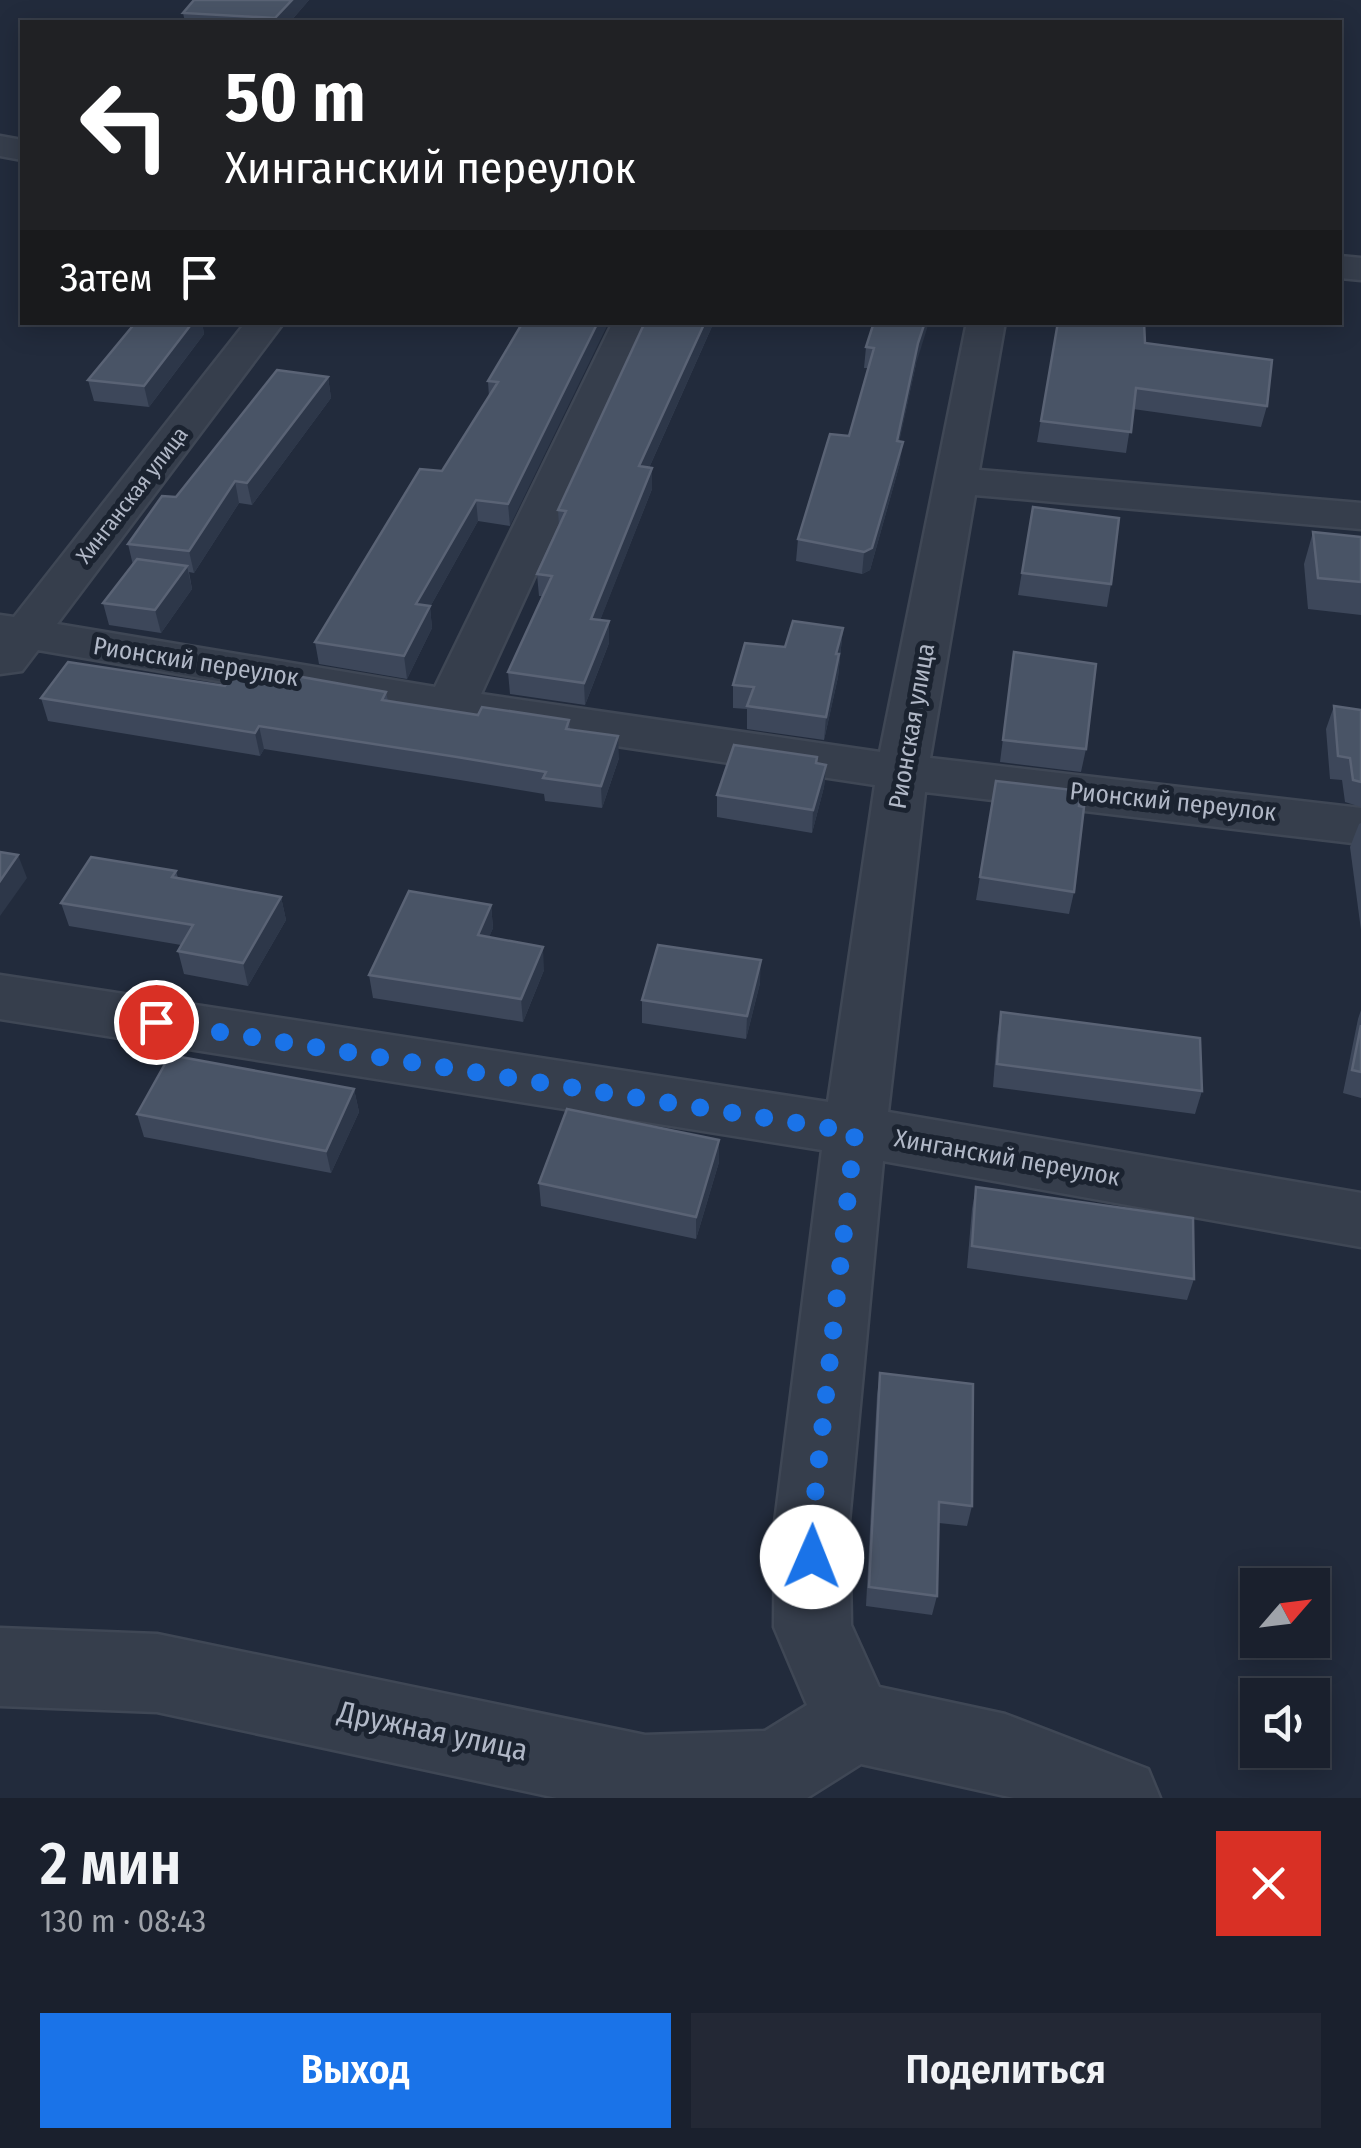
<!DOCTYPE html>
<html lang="ru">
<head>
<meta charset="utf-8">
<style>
	body { margin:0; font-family:"Fira Sans Condensed",sans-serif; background:#232835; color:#f1f3f6; height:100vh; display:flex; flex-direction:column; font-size:38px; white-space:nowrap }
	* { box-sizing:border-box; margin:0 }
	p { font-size:32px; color:#9fa3aa }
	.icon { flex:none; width:55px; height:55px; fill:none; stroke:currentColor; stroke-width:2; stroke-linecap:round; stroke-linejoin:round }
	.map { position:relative; height:1798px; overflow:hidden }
	.drawer { display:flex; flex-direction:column; background:#1a202d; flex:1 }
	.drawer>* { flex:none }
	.banner { position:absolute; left:20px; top:20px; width:1322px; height:305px; border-radius:0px; box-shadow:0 5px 25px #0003,0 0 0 2px #383e49; background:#202124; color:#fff; overflow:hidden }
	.needle { width:65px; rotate:62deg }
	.fabs { position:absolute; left:1240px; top:1568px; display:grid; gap:20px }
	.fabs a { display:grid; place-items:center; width:90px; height:90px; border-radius:0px; background:#1a202d; box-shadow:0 5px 25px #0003,0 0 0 2px #383e49; font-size:50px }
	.pin { position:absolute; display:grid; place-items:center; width:85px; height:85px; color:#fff; margin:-42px; border:5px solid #fff; border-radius:50%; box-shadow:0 2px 10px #0007 }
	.me { position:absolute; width:110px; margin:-55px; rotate:1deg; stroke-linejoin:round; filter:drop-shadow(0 0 8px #0008) }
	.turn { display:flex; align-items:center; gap:35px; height:210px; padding:0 40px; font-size:45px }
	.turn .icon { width:130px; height:130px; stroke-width:2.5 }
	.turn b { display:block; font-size:70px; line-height:85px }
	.then { display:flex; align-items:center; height:95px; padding:0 40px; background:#0003; gap:20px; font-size:38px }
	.round { display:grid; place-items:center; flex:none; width:105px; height:105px; border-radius:0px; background:#232835 }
	.head { display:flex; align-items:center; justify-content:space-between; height:170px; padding:0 40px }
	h1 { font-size:60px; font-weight:600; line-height:75px }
	.action { display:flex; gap:20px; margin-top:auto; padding:20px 40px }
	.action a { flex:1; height:115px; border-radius:0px; background:#1a73e8; color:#fff; font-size:40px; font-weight:600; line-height:115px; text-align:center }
	.action a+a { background:#232835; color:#f1f3f6 }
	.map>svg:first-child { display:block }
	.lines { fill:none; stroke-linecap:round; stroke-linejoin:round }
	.minor-casing { stroke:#3f4755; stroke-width:5 }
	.minor { fill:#363e4c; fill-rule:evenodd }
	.wall { fill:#3d475a }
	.shaded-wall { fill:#2d3749 }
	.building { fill:#495466; stroke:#5a6375; stroke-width:2.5 }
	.route { stroke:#1a73e8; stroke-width:18; stroke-dasharray:0 32.4 }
	.labels { text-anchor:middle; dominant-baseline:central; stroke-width:10; stroke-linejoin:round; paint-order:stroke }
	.far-street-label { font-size:22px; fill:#b1b8c7; stroke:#1b2330 }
	.street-label { font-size:25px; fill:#b1b8c7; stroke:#1b2330 }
	.near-street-label { font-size:30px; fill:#b1b8c7; stroke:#1b2330 }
</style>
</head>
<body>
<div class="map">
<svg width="1361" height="1798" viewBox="0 0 1361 1798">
	<rect width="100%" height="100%" fill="#222b3c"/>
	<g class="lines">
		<g class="minor-casing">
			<g id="minor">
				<polygon points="0,136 22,140 22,160 0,156"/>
				<polygon points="1340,256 1361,258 1361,280 1340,278"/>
				<polygon points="246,322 284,322 57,624 435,687 613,322 651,322 481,694 880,752 967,322 1005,322 979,470 1361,503 1361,529 975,495 930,758 1361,808 1361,844 925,792 888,1112 1361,1193 1361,1247 883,1161 849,1522 851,1625 879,1687 1005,1714 1148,1769 1160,1798 1014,1798 861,1764 807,1798 557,1798 157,1712 0,1706 0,1628 157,1634 645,1735 765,1731 807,1705 774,1627 775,1522 822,1150 0,1019 0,975 828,1102 875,785 451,721 38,650 22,671 0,674 0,615 14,617"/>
			</g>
		</g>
		<use href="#minor" class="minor"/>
	</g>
	<g class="wall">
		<polygon points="194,0 309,0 290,22 185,22 183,13"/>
		<polygon points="136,322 202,322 204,334 149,407 94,401 88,380"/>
		<polygon points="523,322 510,526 478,521 430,607 432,628 407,679 319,664 315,642 442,471 489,397 488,381"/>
		<polygon points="714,322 649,468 652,468 652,489 600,620 609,621 609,643 585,705 510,694 508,672 543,596 539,596 537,574 559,526 558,510"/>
		<polygon points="874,322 916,364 899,441 900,463 870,570 862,574 796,561 798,539 849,436 868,368 864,368 866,347"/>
		<polygon points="1058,322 1145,343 1267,406 1261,427 1133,409 1126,453 1037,442"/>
		<polygon points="328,377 331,398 252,505 239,503 194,573 189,572 192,589 161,633 109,625 103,603 133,565 128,544 176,497"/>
		<polygon points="1033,507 1111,584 1107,607 1018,595"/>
		<polygon points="1313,532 1361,537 1361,615 1308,609 1304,564"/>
		<polygon points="843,628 838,677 824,740 747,729 747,709 733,708 733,685 785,647"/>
		<polygon points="1014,652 1086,749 1081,772 1000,762"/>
		<polygon points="292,684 386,692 388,701 478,715 569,720 570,729 619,758 602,808 545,801 544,794 460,780 264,749 260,756 48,721 41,698 225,686"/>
		<polygon points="1334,706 1361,710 1361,807 1345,802 1342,780 1330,779 1326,729"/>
		<polygon points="817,757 817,763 826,765 824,787 812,833 717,817 717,795"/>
		<polygon points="996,781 1074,892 1069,914 976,900"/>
		<polygon points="1361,823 1361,930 1350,847 1359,824"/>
		<polygon points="176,871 178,878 281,897 286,920 248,986 184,974 178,951 181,945 69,926 61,903"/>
		<polygon points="491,905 493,928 489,937 544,970 523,1022 373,998 369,975"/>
		<polygon points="760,983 746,1039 642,1023 642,1000"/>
		<polygon points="1361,1010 1361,1098 1343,1093 1358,1019"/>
		<polygon points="1001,1012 1202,1091 1195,1114 993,1087 997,1035"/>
		<polygon points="354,1089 359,1112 331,1173 144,1137 137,1114"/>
		<polygon points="719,1162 696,1239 541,1206 539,1183"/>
		<polygon points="976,1187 1194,1279 1187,1300 967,1268 972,1209"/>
		<polygon points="880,1373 972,1506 967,1526 939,1523 937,1596 932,1615 866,1606 877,1395"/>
	</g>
	<g class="shaded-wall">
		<polygon points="292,0 309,0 290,22 276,22 275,18"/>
		<polygon points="193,322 202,322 204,334 149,407 144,386"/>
		<polygon points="598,322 609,322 510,526 508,504"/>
		<polygon points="705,322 714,322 640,488 639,466"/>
		<polygon points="925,322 929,322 916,364 895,462 897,441 918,343"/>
		<polygon points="328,377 331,398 252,505 247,483"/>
		<polygon points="903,442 900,463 870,570 862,574 864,552"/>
		<polygon points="652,468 652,489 592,641 591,619"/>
		<polygon points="235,481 239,503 194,573 189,551"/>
		<polygon points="476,500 478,521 430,607 432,628 407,679 404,656 416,604"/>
		<polygon points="187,566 192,589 161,633 155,610"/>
		<polygon points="609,621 609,643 585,705 584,683"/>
		<polygon points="843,628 838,677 824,740 826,717 836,654"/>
		<polygon points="259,726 264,749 260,756 255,733"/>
		<polygon points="618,736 619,758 602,808 601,786"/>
		<polygon points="826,765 824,787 812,833 813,810"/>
		<polygon points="18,855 27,878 0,916 0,881"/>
		<polygon points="281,897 286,920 248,986 243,963"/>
		<polygon points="491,905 493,928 480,958 478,935"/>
		<polygon points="543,947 544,970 523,1022 521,999"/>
		<polygon points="761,960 760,983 746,1039 747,1016"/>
		<polygon points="354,1089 359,1112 331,1173 326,1151"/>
		<polygon points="719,1140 719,1162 696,1239 696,1217"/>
	</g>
	<g class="building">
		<polygon points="194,0 292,0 275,18 183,13"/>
		<polygon points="136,322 193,322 144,386 88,380"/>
		<polygon points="523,322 598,322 508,504 476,500 416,604 430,606 404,656 315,642 420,469 442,471 498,382 488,381"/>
		<polygon points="645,322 705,322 639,466 652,468 591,619 609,621 584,683 508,672 552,576 537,574 566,511 558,510"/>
		<polygon points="874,322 925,322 918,343 897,441 903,442 872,548 864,552 798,539 830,434 849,436 874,348 866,347"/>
		<polygon points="1058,322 1144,322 1145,343 1272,360 1267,406 1136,388 1131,432 1041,421"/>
		<polygon points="277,370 328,377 247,483 235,481 189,551 128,544 162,496 176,497"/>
		<polygon points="1033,507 1119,518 1111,584 1022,573"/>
		<polygon points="1313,532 1361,537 1361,582 1318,578"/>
		<polygon points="137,559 187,566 155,610 103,603"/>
		<polygon points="793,621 843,628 836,654 839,654 826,717 747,706 754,687 733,685 745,643 785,647"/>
		<polygon points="1014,652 1096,664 1086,749 1003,740"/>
		<polygon points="68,662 225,686 232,675 292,684 296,676 386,692 382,700 478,715 482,707 569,720 566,729 618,736 601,786 543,778 546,772 457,757 259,726 255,733 41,698"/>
		<polygon points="1334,706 1361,710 1361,782 1353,780 1350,758 1338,756"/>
		<polygon points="734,745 817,757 816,763 826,765 813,810 717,795"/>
		<polygon points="996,781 1081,791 1079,806 1084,807 1074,892 980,877"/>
		<polygon points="0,852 18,855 0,881"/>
		<polygon points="91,857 176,871 172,877 281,897 243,963 178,951 193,925 61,903"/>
		<polygon points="409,891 491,905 478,935 543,947 521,999 369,975"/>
		<polygon points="658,945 761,960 747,1016 642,1000"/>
		<polygon points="1001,1012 1200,1038 1202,1091 997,1064"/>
		<polygon points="1361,1025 1361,1072 1352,1070"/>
		<polygon points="170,1055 354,1089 326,1151 137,1114"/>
		<polygon points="567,1109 719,1140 696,1217 539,1183"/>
		<polygon points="976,1187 1193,1218 1194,1279 972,1246"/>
		<polygon points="880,1373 973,1384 972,1506 939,1502 937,1596 869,1587"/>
	</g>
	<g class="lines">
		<polyline class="route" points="156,1022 855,1132 812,1522 812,1557"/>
	</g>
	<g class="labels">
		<g class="far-street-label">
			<text transform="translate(132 495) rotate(-52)">Хинганская улица</text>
		</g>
		<g class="street-label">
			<text transform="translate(196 662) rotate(9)">Рионский переулок</text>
			<text transform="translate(912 726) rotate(-80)">Рионская улица</text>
			<text transform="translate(1173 802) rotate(6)">Рионский переулок</text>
			<text transform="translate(1007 1158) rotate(10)">Хинганский переулок</text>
		</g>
		<g class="near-street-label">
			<text transform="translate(433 1731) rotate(12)">Дружная улица</text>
		</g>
	</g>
</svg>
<div class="fabs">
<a><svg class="needle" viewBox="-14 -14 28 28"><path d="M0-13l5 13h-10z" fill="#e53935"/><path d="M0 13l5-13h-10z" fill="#9fa3aa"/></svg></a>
<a><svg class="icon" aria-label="sound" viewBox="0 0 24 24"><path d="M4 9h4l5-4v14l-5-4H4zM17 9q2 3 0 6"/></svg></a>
</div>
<div class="pin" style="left:156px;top:1022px;background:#d93025"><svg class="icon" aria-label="arrive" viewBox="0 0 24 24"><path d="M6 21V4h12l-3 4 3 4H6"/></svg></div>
<svg class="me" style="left:812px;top:1557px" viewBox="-20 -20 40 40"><circle r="19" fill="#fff"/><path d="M0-13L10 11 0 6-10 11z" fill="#1a73e8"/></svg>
<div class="banner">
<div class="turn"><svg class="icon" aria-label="left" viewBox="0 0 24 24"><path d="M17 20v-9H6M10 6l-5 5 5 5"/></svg><div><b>50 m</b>Хинганский переулок</div></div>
<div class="then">Затем<svg class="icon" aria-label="arrive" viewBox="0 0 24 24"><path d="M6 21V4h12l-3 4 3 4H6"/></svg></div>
</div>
</div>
<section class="drawer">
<div class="head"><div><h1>2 мин</h1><p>130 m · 08:43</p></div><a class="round" style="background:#d93025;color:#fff"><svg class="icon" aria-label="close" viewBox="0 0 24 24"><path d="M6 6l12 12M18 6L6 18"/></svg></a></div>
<div class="action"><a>Выход</a><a>Поделиться</a></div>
</section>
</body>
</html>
